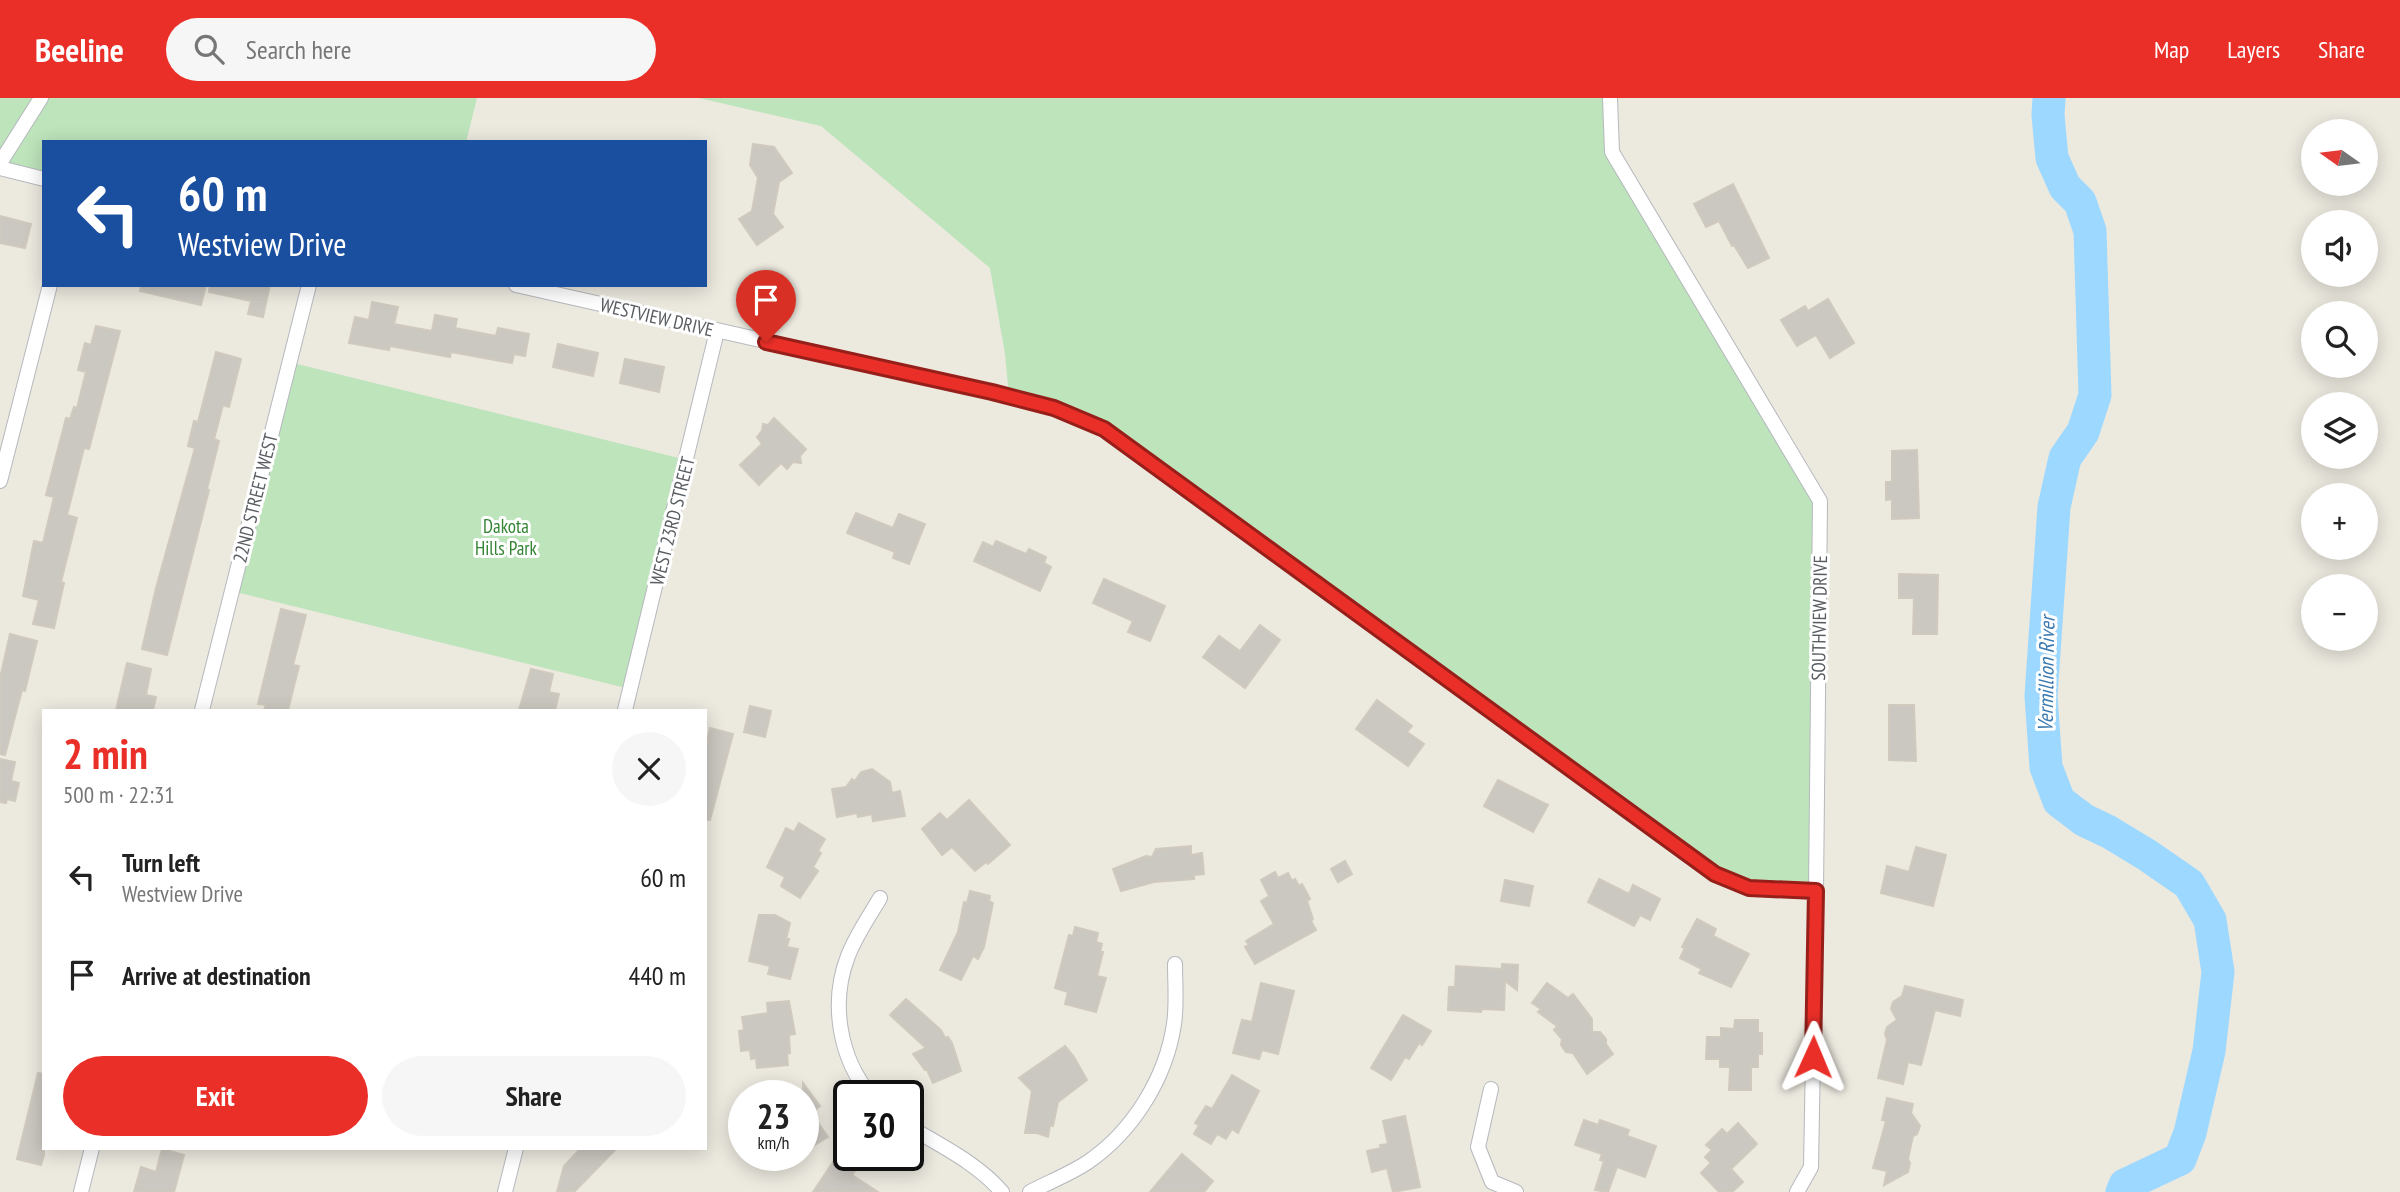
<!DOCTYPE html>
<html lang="en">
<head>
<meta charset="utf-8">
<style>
	body { margin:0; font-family:"PT Sans Narrow",sans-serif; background:#f6f6f6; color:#222; height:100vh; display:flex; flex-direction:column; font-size:26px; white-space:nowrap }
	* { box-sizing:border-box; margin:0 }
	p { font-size:23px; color:#767676 }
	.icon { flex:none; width:38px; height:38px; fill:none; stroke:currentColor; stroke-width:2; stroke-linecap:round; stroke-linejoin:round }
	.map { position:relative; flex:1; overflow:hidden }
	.panel { position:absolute; left:42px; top:611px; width:665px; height:441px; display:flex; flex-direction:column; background:#fff; border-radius:0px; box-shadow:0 4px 18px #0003 }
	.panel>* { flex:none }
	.top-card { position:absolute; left:42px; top:42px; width:665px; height:147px; border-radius:0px; box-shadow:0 4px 18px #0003; background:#1a4fa0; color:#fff; overflow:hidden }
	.needle { width:46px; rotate:284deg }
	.tools { position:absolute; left:2301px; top:21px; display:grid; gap:14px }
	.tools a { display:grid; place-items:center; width:77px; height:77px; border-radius:50%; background:#fff; box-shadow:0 4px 18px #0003; font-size:35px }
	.speed { position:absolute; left:728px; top:982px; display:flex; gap:14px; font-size:35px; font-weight:700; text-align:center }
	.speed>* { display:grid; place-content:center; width:91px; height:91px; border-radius:50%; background:#fff; box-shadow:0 4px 18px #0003; line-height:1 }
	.speed small { font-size:18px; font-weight:400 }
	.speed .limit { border:4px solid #111; border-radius:10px; background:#fff; color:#111 }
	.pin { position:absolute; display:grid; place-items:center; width:60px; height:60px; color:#fff; margin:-72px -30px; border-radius:50% 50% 50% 0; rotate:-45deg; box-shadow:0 0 7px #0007 }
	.pin .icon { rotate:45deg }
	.me { position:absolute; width:77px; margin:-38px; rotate:1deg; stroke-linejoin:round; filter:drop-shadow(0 0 5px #0008) }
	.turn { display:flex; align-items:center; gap:24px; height:147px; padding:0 21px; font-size:32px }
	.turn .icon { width:91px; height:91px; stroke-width:2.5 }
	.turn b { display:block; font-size:49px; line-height:60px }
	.round { display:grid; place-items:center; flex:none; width:74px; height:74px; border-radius:37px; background:#f6f6f6 }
	.overview { display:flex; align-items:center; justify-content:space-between; height:119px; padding:0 21px }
	h1 { font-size:42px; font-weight:700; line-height:52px; color:#e92f28 }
	.button { display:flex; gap:14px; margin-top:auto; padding:14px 21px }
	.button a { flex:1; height:80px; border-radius:42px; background:#e92f28; color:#fff; font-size:28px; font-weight:700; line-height:80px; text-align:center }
	.button a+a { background:#f6f6f6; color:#222 }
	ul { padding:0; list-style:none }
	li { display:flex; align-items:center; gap:21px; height:98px; padding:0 21px }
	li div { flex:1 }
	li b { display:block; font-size:26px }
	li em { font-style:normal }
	header { display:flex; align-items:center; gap:42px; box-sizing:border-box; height:98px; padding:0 35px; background:#e92f28; color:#fff }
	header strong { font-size:33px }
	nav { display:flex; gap:38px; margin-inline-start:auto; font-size:24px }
	.search { width:490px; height:63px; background:#f6f6f6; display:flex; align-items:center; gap:18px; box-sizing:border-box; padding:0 24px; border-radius:38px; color:#767676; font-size:26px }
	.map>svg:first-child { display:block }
	.green { fill:#bde4bb }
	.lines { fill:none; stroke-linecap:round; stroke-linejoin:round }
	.river { stroke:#9cd8ff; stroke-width:33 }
	.building { fill:#cbc7c1; stroke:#d0cabe; stroke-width:2 }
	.street-casing { stroke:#b5b8bd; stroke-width:16 }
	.street { stroke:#fff; stroke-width:14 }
	.route-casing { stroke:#971f1a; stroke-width:18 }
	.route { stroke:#e92f28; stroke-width:12 }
	.labels { text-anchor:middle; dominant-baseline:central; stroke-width:6; stroke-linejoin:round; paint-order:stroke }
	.street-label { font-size:19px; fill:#585d61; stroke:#fff }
	.park-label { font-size:19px; fill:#348434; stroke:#fff }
	.water-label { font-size:21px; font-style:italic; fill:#3a79b0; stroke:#fff }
</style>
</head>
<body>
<header>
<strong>Beeline</strong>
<div class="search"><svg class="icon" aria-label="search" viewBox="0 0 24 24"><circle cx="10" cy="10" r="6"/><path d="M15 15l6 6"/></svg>Search here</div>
<nav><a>Map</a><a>Layers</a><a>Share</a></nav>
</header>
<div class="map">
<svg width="2400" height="1094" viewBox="0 0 2400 1094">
	<rect width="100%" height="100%" fill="#ece9df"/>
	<g class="green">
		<polygon points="0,0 477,0 466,44 44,44 44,81 0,70"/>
		<polygon points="699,0 1610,0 1612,54 1820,403 1816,793 1749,790 1715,777 1104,331 1009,298 1005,256 990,170 821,28"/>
		<polygon points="289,264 687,362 630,591 232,493"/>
	</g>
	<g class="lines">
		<polyline class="river" points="2049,0 2048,17 2052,60 2065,89 2080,104 2090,133 2095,297 2083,334 2065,360 2054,409 2041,598 2046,669 2059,703 2084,722 2109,734 2147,757 2189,786 2210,822 2218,874 2209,953 2190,1035 2180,1061 2125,1087 2122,1094"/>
	</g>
	<g class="building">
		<polygon points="753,46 774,49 792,75 779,84 773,116 783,129 757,147 739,121 752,113 758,80 750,67"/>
		<polygon points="1733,86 1769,160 1748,170 1734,147 1732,148 1719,123 1706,129 1694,106"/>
		<polygon points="0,118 31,126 25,150 0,145"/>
		<polygon points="141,187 206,187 201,207 140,193"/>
		<polygon points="210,187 270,187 263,219 248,216 251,203 209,194"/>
		<polygon points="1828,201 1854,245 1830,260 1816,237 1797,248 1781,222 1805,208 1808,213"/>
		<polygon points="372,204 398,209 394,226 432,233 435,217 457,221 455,230 496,238 498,230 529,236 525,258 514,256 512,265 451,254 450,259 390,248 389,252 349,245 355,219 369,222"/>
		<polygon points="96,228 120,233 89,351 84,350 67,417 77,420 61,484 64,485 54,530 33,526 39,502 23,498 34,443 43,445 54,399 46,397 66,320 70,321 74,309 77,310 86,274 78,272 85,245 91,247"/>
		<polygon points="558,246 598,255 593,278 553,269"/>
		<polygon points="216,254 241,261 229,309 223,307 214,341 219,343 207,391 209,392 167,557 142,551 156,490 195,350 188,348 194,323 198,324"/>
		<polygon points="625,261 664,269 659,294 620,285"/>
		<polygon points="774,320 806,351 800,358 801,365 793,364 787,371 781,365 759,387 740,367 762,346 757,339 762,333 763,326 768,327"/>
		<polygon points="1917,352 1919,420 1892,421 1892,401 1886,402 1886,384 1892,384 1892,353"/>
		<polygon points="856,415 893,430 899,416 925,426 909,466 893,460 895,454 847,435"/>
		<polygon points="996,443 1026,456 1029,451 1046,459 1044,465 1051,469 1040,493 974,463 983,444 993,449"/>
		<polygon points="1899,476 1938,477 1937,536 1913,536 1914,500 1899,500"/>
		<polygon points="1104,481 1165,508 1150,543 1128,534 1133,523 1093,505"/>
		<polygon points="281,511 306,517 293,567 299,568 288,612 264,612 266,607 258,606"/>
		<polygon points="1260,527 1280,542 1245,590 1203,559 1219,538 1240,553"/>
		<polygon points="10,536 37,543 25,593 22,592 5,657 0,656 0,580"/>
		<polygon points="127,565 151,571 146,597 156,599 153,612 116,612"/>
		<polygon points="531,571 553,576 549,594 559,596 555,612 519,612"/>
		<polygon points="1377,602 1412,628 1407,634 1424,646 1408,668 1356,631"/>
		<polygon points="1889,607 1914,607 1916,663 1889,662"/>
		<polygon points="750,608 771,613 765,639 744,634"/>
		<polygon points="710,630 733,636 710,722 705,722 705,653"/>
		<polygon points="0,661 15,664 11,683 19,685 15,703 7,701 6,705 0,704"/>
		<polygon points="872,671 890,684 892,695 900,693 905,718 873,723 872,716 858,719 857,715 837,719 832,691 846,689 852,681 855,683 861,674"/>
		<polygon points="1498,682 1548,707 1533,734 1484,708"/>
		<polygon points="969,702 1010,747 988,766 986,764 975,773 952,749 942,757 922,731 940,715 947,722"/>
		<polygon points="799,725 825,741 818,753 821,755 813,769 818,773 800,800 781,788 785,779 767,769 786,730 794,734"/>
		<polygon points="1191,748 1191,757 1202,755 1204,776 1194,777 1194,781 1154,784 1121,793 1113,771 1146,758 1152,759 1156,751"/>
		<polygon points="1916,749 1946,757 1933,808 1881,795 1887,768 1909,774"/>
		<polygon points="1345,763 1352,776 1338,784 1331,771"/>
		<polygon points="1275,774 1278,780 1288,775 1292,783 1295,781 1299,788 1302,786 1310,801 1307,803 1313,821 1311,823 1316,832 1255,866 1245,849 1249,847 1246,843 1274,826 1261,803 1269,798 1261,782"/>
		<polygon points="1599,781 1629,796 1633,787 1660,801 1650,822 1640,817 1634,828 1588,804"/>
		<polygon points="1505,782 1533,788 1529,808 1501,803"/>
		<polygon points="970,793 990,798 989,803 993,805 984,849 978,861 973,858 961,882 940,872 958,834 964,804 967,805"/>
		<polygon points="759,817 775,817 790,825 786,841 789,841 787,849 798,851 790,881 768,876 770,868 749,863"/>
		<polygon points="1697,821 1716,831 1713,838 1749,856 1731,889 1699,875 1702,871 1680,860 1685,850 1682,849"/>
		<polygon points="1075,829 1098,835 1096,844 1102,846 1100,854 1103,854 1097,878 1106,880 1096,914 1065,906 1068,894 1055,890 1069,837 1073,838"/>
		<polygon points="1502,866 1518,867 1517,892 1505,883 1504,912 1482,911 1481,914 1448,912 1449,889 1455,889 1456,868 1502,871"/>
		<polygon points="1261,885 1294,893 1278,956 1262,952 1259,961 1233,955 1242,922 1252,924"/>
		<polygon points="1547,885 1568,900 1573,896 1592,921 1592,934 1600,934 1606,941 1606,946 1613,956 1587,976 1573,955 1566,954 1561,947 1562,941 1554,932 1557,928 1538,914 1541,911 1532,905"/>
		<polygon points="1905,888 1963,902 1960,918 1935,912 1921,967 1908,964 1903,986 1878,980 1887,942 1885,936 1887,929 1897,922 1891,911 1893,904 1902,898"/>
		<polygon points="906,901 941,932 945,940 948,939 952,945 961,973 933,985 927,972 925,972 913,956 926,950 890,917"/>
		<polygon points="789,903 795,936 789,937 790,955 787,956 788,967 757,970 756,960 751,961 750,952 741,953 739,933 744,932 742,919 768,915 767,905"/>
		<polygon points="1403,917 1431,933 1422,947 1419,945 1409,961 1405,959 1391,982 1371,970"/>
		<polygon points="1735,922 1758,922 1758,935 1762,935 1762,956 1758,956 1758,969 1751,969 1751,992 1729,992 1730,969 1720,969 1720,961 1706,961 1707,939 1721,939 1721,930 1734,931"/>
		<polygon points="1065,948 1074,959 1087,982 1058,1004 1053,1028 1050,1027 1048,1039 1037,1035 1025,1035 1032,993 1019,980"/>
		<polygon points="38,975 44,976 44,1057 41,1067 17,1061"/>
		<polygon points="1232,977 1259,993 1238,1035 1232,1031 1226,1041 1217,1036 1211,1046 1194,1036 1199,1027 1195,1025 1206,1008 1212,1011"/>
		<polygon points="803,985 820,1008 811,1015 828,1039 803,1054"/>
		<polygon points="1887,1000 1913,1006 1911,1015 1920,1028 1917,1036 1913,1038 1908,1061 1910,1065 1908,1074 1884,1087 1887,1073 1873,1070 1886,1023 1882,1022"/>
		<polygon points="1405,1018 1420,1089 1393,1094 1387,1070 1372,1074 1367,1053 1381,1050 1380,1047 1388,1046 1383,1023"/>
		<polygon points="1584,1022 1598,1027 1600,1022 1629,1032 1627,1038 1656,1048 1645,1079 1617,1069 1608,1094 1595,1092 1604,1063 1600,1062 1602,1056 1575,1047"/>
		<polygon points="1738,1025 1757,1046 1731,1071 1743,1084 1732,1094 1719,1094 1701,1075 1711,1065 1705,1059 1712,1052 1706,1047 1722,1031 1727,1036"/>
		<polygon points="849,1040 849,1057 866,1057 852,1077 878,1094 813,1094"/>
		<polygon points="581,1050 617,1050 574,1094 557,1094 564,1068"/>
		<polygon points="162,1051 184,1057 174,1094 134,1094 141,1069 156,1074"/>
		<polygon points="1182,1056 1213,1083 1204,1094 1150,1094"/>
	</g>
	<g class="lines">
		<g class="street-casing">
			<g id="street">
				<polyline points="1610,0 1612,54 1820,403 1816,793 1811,1069 1797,1094"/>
				<polyline points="0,65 41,0"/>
				<polyline points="0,70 44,81"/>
				<polyline points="516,187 992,294 1054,310 1104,331 1715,777 1749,790 1816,793"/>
				<polyline points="0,383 50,187"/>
				<polyline points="202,612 309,187"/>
				<polyline points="625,612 717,233"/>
				<polyline points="1491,991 1478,1049 1492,1084 1516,1094"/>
				<path d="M871 998C839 960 830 904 848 858 856 837 869 819 880 800"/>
				<path d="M908 1028C941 1048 977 1065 1002 1094"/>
				<polyline points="81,1094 92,1050"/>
				<polyline points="505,1094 516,1050"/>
				<path d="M1030 1094C1049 1084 1070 1076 1088 1064 1133 1033 1166 980 1174 926 1177 906 1175 886 1175 866"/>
			</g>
		</g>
		<use href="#street" class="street"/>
	</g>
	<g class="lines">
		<g class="route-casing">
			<polyline id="route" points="766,244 992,294 1054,310 1104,331 1715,776 1749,790 1816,793 1813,959"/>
		</g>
		<use href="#route" class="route"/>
	</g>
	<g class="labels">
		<g class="street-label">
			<text transform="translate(657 219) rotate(13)">WESTVIEW DRIVE</text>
			<text transform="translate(255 400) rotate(-76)">22ND STREET WEST</text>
			<text transform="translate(672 423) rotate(-76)">WEST 23RD STREET</text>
			<text transform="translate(1819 520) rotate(-89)">SOUTHVIEW DRIVE</text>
		</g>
		<g class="park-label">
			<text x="506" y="428">Dakota<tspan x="506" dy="22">Hills Park</tspan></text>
		</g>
		<g class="water-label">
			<text transform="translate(2046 576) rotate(-89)">Vermillion River</text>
		</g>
	</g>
</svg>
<div class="tools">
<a><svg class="needle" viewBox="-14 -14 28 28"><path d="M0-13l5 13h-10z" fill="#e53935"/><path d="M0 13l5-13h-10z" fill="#767676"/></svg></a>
<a><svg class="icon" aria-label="sound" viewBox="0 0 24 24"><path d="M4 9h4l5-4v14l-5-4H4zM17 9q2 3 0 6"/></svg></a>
<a><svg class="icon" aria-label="search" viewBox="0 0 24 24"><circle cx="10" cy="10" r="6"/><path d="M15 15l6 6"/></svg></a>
<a><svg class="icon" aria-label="layers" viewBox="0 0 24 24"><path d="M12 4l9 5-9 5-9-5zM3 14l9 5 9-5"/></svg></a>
<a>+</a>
<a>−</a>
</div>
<div class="speed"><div>23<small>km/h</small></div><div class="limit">30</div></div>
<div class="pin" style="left:766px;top:244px;background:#d93025"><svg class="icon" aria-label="arrive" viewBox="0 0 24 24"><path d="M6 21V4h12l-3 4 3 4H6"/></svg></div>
<svg class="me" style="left:1813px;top:959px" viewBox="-20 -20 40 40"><path d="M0-17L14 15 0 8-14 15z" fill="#e92f28" stroke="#fff" stroke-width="4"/></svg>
<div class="top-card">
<div class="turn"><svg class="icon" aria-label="left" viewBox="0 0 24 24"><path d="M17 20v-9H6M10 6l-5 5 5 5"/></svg><div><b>60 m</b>Westview Drive</div></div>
</div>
<section class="panel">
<div class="overview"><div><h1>2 min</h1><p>500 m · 22:31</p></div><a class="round"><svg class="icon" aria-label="close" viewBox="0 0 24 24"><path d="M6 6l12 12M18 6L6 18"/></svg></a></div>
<ul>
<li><svg class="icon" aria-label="left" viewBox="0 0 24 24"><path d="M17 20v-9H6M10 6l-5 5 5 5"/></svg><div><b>Turn left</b><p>Westview Drive</p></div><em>60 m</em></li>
<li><svg class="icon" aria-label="arrive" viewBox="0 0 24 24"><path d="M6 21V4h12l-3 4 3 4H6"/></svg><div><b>Arrive at destination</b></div><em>440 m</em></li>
</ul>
<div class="button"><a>Exit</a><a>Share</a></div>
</section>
</div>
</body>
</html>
